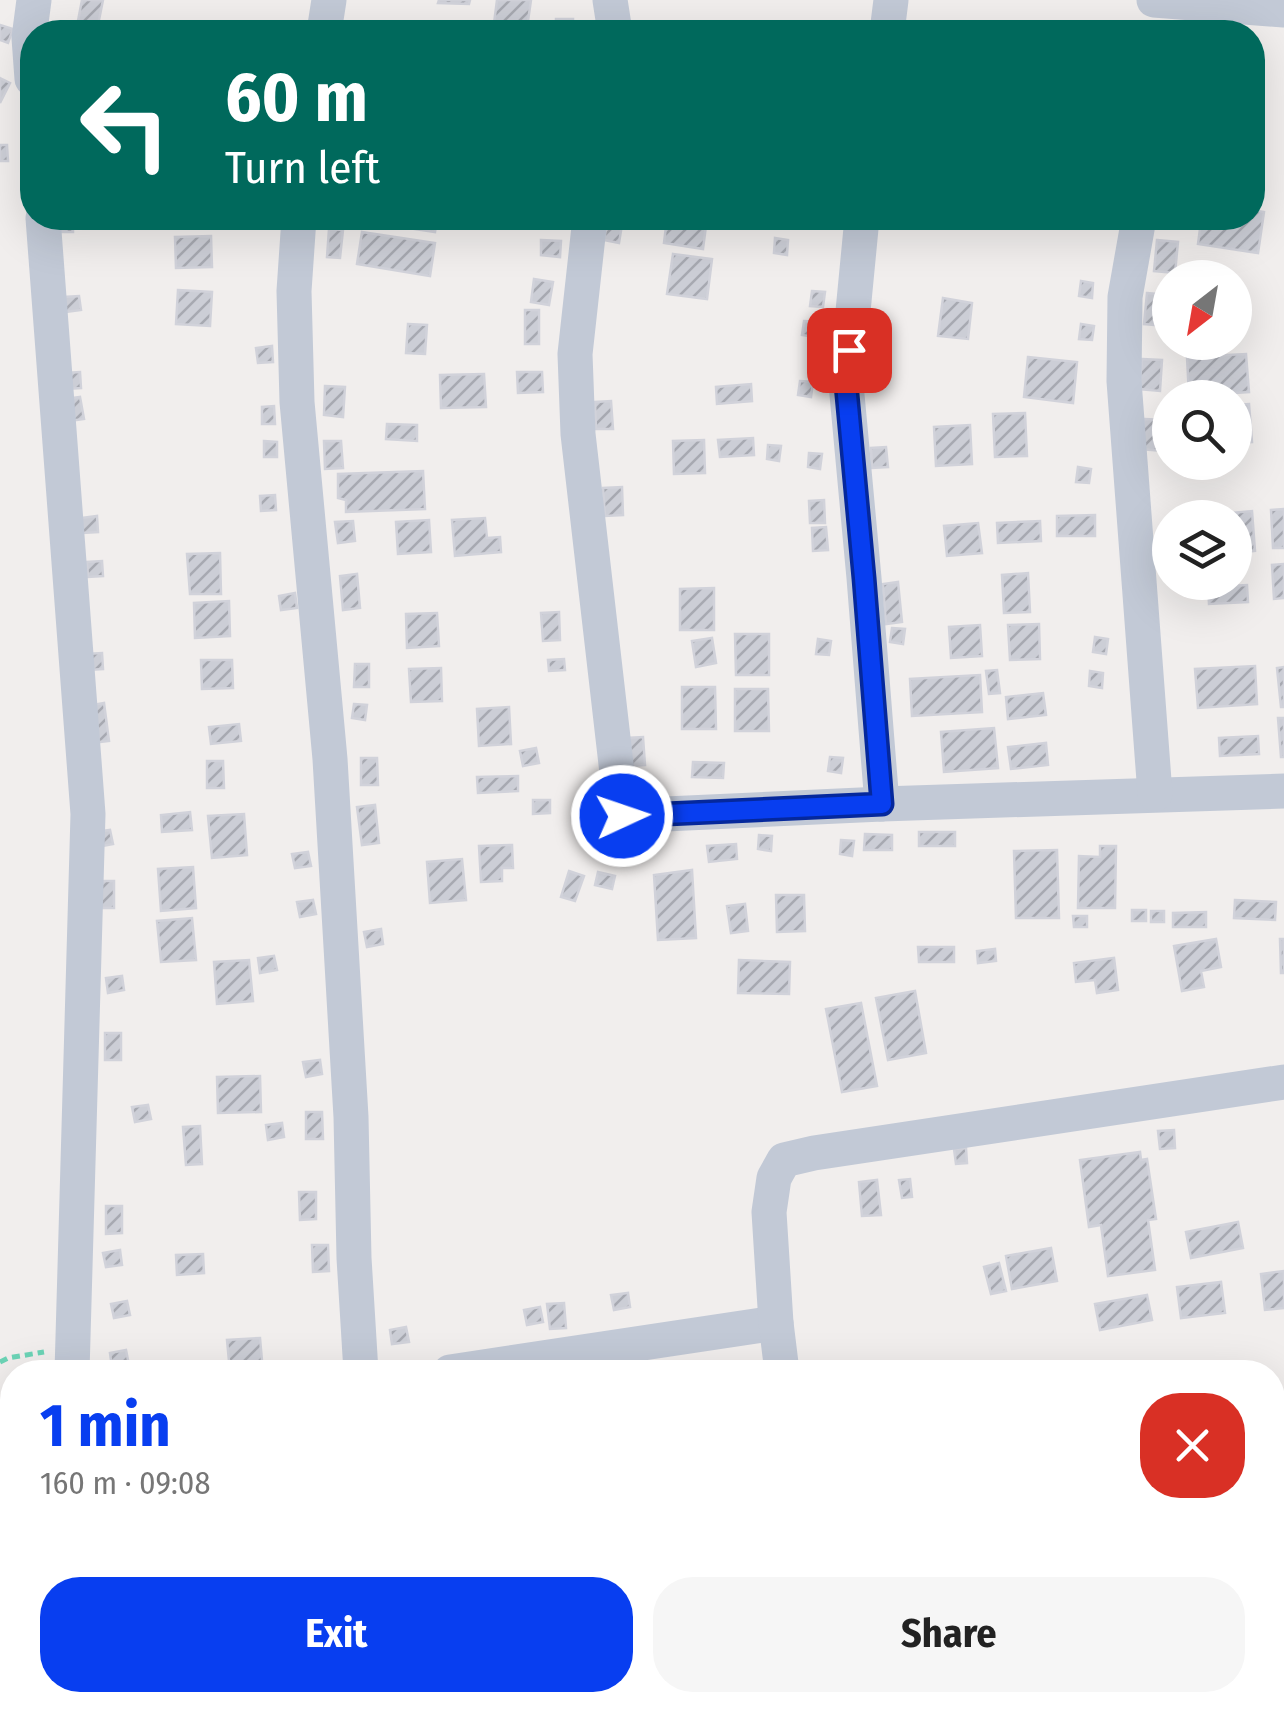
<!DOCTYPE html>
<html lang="en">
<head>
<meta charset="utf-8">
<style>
	body { margin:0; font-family:"Fira Sans Condensed",sans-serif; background:#f6f6f6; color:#222; height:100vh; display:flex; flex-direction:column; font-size:38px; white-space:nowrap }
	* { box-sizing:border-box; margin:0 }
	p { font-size:32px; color:#767676 }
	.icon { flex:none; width:55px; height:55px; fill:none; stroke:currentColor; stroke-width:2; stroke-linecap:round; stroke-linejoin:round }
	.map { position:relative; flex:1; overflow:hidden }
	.panel { position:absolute; left:0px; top:1360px; width:1285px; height:352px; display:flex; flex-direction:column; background:#fff; border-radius:40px 40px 0 0; box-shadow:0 10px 40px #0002 }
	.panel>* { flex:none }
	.hud { position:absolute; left:20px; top:20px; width:1245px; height:210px; border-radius:40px; box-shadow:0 10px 40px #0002; background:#00695c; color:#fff; overflow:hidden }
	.needle { width:65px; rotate:211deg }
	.tools { position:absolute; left:1152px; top:260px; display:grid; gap:20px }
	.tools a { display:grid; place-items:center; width:100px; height:100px; border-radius:50%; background:#fff; box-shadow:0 10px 40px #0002; font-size:50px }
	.pin { position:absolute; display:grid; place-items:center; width:85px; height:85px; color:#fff; margin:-42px; border-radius:20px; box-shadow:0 5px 15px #0006 }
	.me { position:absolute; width:110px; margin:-55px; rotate:87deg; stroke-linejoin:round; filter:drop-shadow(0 0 8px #0008) }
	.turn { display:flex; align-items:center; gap:35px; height:210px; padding:0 40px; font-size:45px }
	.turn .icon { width:130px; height:130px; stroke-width:2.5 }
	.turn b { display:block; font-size:70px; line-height:85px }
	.round { display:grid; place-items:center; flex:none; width:105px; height:105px; border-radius:40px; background:#f6f6f6 }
	.overview { display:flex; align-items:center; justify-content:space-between; height:170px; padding:0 40px }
	h1 { font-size:60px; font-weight:700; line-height:75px; color:#083ef0 }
	.button { display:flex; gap:20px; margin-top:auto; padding:20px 40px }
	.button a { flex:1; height:115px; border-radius:40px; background:#083ef0; color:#fff; font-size:40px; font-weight:700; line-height:115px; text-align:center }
	.button a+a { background:#f6f6f6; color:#222 }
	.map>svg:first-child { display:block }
	.building { fill:url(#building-hatch); stroke:#d1d2da; stroke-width:2.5 }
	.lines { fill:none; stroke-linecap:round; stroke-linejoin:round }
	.path { stroke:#6cd4b6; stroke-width:5; stroke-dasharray:8 5; stroke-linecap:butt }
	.street { stroke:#c2c9d6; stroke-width:35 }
	.route-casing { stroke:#05289c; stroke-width:25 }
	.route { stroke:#083ef0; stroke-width:18 }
</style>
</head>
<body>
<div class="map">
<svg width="1284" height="1712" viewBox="0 0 1284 1712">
	<defs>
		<pattern id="building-hatch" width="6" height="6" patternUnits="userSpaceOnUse" patternTransform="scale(2.5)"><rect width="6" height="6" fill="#ccced6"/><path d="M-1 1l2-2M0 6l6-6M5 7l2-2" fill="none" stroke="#a7a9b1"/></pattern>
	</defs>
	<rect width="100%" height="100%" fill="#f1eeed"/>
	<g class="building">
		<polygon points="82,0 103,0 97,30 77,26"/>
		<polygon points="439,0 470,0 469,4 438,3"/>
		<polygon points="497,0 531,0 528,21 538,23 537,32 493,31"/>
		<polygon points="556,19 573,19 573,32 555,32"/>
		<polygon points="0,25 13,29 8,43 0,40"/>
		<polygon points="0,78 10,83 0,103"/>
		<polygon points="0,145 7,145 8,161 0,161"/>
		<polygon points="1252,159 1261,160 1259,179 1252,178"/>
		<polygon points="1252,210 1264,212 1258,253 1198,244 1201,221 1211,222 1212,218 1252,218"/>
		<polygon points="58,218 73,218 73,232 59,232"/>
		<polygon points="362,218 437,218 435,232 362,221"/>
		<polygon points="608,218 623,218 619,243 604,240"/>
		<polygon points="667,218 707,218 703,249 664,243"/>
		<polygon points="329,229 343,230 340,258 327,257"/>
		<polygon points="362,232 435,243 430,276 357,264"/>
		<polygon points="211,236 212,267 176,268 175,237"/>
		<polygon points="775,238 788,240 787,255 774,253"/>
		<polygon points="541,240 561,241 560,257 541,255"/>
		<polygon points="1157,240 1178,242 1175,273 1154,271"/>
		<polygon points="673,254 712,259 707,299 667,294"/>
		<polygon points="534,279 553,282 549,305 531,302"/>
		<polygon points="1081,281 1093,283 1092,298 1079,296"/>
		<polygon points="178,290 212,292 210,326 176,324"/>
		<polygon points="812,291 825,292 823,307 810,306"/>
		<polygon points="1147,293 1168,295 1165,326 1144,324"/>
		<polygon points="79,296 81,310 65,312 64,297"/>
		<polygon points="943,298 972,303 968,339 938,336"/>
		<rect x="525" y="310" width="14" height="34"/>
		<polygon points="804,321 817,322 815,337 802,335"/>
		<polygon points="408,324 427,325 425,354 406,353"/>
		<polygon points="1081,324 1094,326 1092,340 1079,339"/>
		<polygon points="272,346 273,362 258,363 256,348"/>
		<polygon points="872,353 888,354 888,382 872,382"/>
		<polygon points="1246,354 1249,392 1189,396 1187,357"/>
		<polygon points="1028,357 1077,362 1073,403 1024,397"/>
		<polygon points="1142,359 1162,360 1160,391 1139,389"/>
		<polygon points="80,372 81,388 66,389 64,373"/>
		<polygon points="517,372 542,372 543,392 518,393"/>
		<polygon points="484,374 486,407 441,408 440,375"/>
		<polygon points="800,381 813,382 811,397 798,395"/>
		<polygon points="751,384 752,401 717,404 716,387"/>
		<polygon points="325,386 345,387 343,417 324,415"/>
		<polygon points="80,397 84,419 69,421 65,399"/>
		<polygon points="611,401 613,429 596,429 595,402"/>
		<polygon points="1249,404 1252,442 1235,443 1235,405"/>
		<polygon points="274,406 275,424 262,424 262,407"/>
		<polygon points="1025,413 1027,456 995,457 993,414"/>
		<polygon points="1144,419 1165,420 1162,451 1141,449"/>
		<polygon points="387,424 417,425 417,441 386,439"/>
		<polygon points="970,425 972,464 936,466 934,427"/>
		<polygon points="753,438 754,455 720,457 718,440"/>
		<polygon points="704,440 705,473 674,474 673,441"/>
		<polygon points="264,441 277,442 277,457 264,457"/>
		<polygon points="324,441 341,441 343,468 325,469"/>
		<polygon points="768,445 781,446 779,461 767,459"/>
		<polygon points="886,447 888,467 872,468 871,448"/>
		<polygon points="809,453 822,454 820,469 808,467"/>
		<polygon points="1078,467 1091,469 1089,483 1076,482"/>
		<polygon points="423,471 425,509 346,512 346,500 338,498 338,474"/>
		<polygon points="622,487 623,515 605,516 603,488"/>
		<polygon points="275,495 276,510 261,511 260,496"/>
		<polygon points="824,500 825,523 810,523 809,501"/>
		<polygon points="1284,509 1284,548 1273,548 1271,510"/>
		<polygon points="1252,511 1255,551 1235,553 1235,518 1175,518"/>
		<polygon points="1095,515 1095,536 1057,536 1057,516"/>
		<polygon points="97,516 98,532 83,533 81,518"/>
		<polygon points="485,518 487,538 500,537 501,552 455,556 452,520"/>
		<polygon points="429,520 431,552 398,554 396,522"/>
		<polygon points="353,521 355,541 338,543 335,522"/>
		<polygon points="1040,521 1041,541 998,543 997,523"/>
		<polygon points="978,523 982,553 947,556 944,526"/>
		<polygon points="826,527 828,550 813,551 812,528"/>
		<polygon points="220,553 221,594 190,594 187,554"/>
		<polygon points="102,561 103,576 88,577 87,562"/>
		<polygon points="1284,564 1284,598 1274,599 1272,565"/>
		<polygon points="1028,573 1030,612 1004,613 1002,575"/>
		<polygon points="357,574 360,608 343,610 340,576"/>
		<polygon points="898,582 902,622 886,624 883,584"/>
		<polygon points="1247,585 1248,602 1209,604 1208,587"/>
		<polygon points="714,588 714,630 680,630 680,589"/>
		<polygon points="295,593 297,608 281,610 279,596"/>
		<polygon points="229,601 230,636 195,638 194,603"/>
		<polygon points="559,612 560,640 543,641 541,613"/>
		<polygon points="437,613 439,646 407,648 406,614"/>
		<polygon points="1039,624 1040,659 1010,660 1008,625"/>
		<polygon points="980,625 982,656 951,658 949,627"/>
		<polygon points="892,628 905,629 903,644 890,642"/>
		<polygon points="735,634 769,634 769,675 736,675"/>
		<polygon points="1095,637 1108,639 1106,654 1093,652"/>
		<polygon points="712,638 716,663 696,667 692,641"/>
		<polygon points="818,639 831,641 829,655 816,654"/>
		<polygon points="102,653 103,669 88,670 86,654"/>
		<polygon points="564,659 565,670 549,671 548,660"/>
		<polygon points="201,660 232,660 233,688 202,689"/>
		<polygon points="355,664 369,664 369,687 354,687"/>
		<polygon points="1255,666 1257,704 1198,708 1195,669"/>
		<polygon points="1284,667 1284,707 1281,707 1277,668"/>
		<polygon points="441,668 442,701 411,702 409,669"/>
		<polygon points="997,670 1000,693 989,694 986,671"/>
		<polygon points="1090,671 1103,673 1102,688 1089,686"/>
		<polygon points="980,675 982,712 912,716 910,679"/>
		<polygon points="682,687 715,687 716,729 682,729"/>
		<polygon points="735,689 768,689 769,731 735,731"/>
		<polygon points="1043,693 1046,715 1008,719 1006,697"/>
		<polygon points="104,703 109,741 91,743 87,706"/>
		<polygon points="354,704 367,705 365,720 352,718"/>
		<polygon points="509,707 511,744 479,746 477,709"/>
		<polygon points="1278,718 1284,718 1284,757 1281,757"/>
		<polygon points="239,724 241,741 211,744 209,727"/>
		<polygon points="994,728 998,768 944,772 941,732"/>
		<polygon points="1258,736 1259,754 1220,756 1219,738"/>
		<polygon points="643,737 645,765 627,766 626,738"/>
		<polygon points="1046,743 1048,765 1011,769 1008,747"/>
		<polygon points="536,748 539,763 523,766 520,751"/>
		<polygon points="830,757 843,758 841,773 828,771"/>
		<polygon points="361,758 377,758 378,785 361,785"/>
		<polygon points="207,761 223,761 224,788 207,788"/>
		<polygon points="693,762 724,763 723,778 692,777"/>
		<polygon points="518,776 518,791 478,793 477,777"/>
		<polygon points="533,800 550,800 550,813 533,814"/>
		<polygon points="375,805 379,843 362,845 357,807"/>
		<polygon points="190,812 192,830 162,832 161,815"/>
		<polygon points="244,814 247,855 212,858 208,816"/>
		<polygon points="110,830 113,844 97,847 94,832"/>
		<rect x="919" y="832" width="36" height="14"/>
		<polygon points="865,834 892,835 892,850 864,850"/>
		<polygon points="759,835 772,836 771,851 758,849"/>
		<polygon points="841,840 854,841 852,856 840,854"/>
		<polygon points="736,844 737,859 709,862 707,846"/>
		<polygon points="512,845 513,868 502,868 502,881 481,882 479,846"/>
		<polygon points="1100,846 1116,846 1115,908 1078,908 1079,856 1100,857"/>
		<polygon points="1057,850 1059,918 1016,918 1014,851"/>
		<polygon points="308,852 311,866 295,868 292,854"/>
		<polygon points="462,859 466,900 430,903 427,862"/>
		<polygon points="193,867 196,908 161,911 158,869"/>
		<polygon points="692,870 696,938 658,940 654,875"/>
		<polygon points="569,871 584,876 575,901 561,897"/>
		<polygon points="598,872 615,876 612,889 595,885"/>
		<polygon points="97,881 114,881 114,908 98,908"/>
		<polygon points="776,895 804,895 805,931 777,932"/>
		<polygon points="313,900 316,914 300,917 297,902"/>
		<polygon points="1235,900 1276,902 1275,920 1234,918"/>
		<polygon points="745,904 748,931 731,933 727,906"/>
		<rect x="1132" y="910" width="14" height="11"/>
		<rect x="1151" y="911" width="13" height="11"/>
		<polygon points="1206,912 1206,927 1173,927 1173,913"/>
		<polygon points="1073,916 1087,916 1087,927 1074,927"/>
		<polygon points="192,918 196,960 161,962 157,921"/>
		<polygon points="381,929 383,944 367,947 364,932"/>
		<polygon points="1216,939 1221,967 1201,971 1204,987 1182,991 1174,946"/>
		<polygon points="1280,939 1284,939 1284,973 1281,973"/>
		<polygon points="918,947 954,947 954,962 919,962"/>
		<polygon points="995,949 996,961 978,963 977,951"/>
		<polygon points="274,956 277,970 260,973 258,958"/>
		<polygon points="1114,958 1118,990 1097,993 1095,980 1076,982 1074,963"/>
		<polygon points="249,960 253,1001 217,1004 214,962"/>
		<polygon points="739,960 790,962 789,994 738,993"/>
		<polygon points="122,976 124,990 108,993 106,978"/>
		<polygon points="915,991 926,1053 888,1060 876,998"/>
		<polygon points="861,1003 877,1086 842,1092 826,1009"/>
		<rect x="105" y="1033" width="16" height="27"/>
		<polygon points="320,1060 322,1074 306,1077 303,1062"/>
		<polygon points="260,1076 261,1112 218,1113 217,1077"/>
		<polygon points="148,1105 151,1119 135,1122 132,1107"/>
		<polygon points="306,1112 322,1112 323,1139 306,1139"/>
		<polygon points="282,1123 284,1137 268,1140 266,1125"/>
		<polygon points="200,1126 202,1164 186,1165 183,1127"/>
		<polygon points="1174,1130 1175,1148 1160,1149 1158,1131"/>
		<polygon points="966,1148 967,1163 956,1164 954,1149"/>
		<polygon points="1140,1152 1141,1160 1147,1159 1156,1219 1148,1220 1155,1270 1108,1276 1101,1225 1089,1227 1080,1160"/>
		<polygon points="910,1179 912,1197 902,1198 899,1180"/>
		<polygon points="877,1180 881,1215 862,1216 859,1182"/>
		<polygon points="299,1192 316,1192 316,1219 300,1220"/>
		<polygon points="106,1206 122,1206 122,1233 106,1234"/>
		<polygon points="1238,1222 1243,1248 1191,1258 1186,1232"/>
		<polygon points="312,1245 328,1245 329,1271 313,1272"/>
		<polygon points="1051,1248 1057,1281 1012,1289 1006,1256"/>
		<polygon points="120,1250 122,1265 106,1267 103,1253"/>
		<polygon points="203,1254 204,1273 177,1275 176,1255"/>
		<polygon points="999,1263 1006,1291 991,1294 984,1267"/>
		<polygon points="1284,1271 1284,1308 1265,1310 1261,1274"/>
		<polygon points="1221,1282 1225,1313 1181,1318 1177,1287"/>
		<polygon points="628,1293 630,1307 614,1310 611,1295"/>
		<polygon points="1147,1295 1152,1320 1100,1330 1095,1304"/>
		<polygon points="127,1301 130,1315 114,1318 111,1304"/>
		<polygon points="564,1303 566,1328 550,1329 547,1304"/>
		<polygon points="540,1307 543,1322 527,1325 524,1310"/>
		<polygon points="406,1327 409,1342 392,1344 390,1330"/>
		<polygon points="260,1338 263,1372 230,1372 227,1340"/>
		<polygon points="126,1350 129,1365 112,1368 110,1353"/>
		<polygon points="1221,1700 1242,1705 1241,1712 1218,1712"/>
		<polygon points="917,1701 918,1712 881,1712 880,1705"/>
	</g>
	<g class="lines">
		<polyline class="path" points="0,1362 8,1358 44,1352"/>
		<g class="street">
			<polyline points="610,0 615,32"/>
			<polyline points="1154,0 1284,10"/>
			<polyline points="324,32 329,0"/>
			<polyline points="887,32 891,0"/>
			<polyline points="32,79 29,38 34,0"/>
			<polyline points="43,218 88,814 72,1372"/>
			<polyline points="299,218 294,291 297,402 330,759 351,1117 354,1258 361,1372"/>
			<polyline points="590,218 575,354 578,434 622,816 882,804 1284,791"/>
			<polyline points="862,218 846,384 864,578 882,804"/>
			<polyline points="1139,218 1125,297 1124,381 1155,794"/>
			<polyline points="450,1372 776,1323"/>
			<polyline points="782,1372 776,1323 769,1212 774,1178 784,1160 814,1153 1284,1082"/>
			<polyline points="1272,1490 1284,1488"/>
			<polyline points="0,1683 12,1678"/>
		</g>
	</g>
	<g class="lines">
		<g class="route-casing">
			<polyline id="route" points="622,816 882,804 864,578 846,384 849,350"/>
		</g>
		<use href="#route" class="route"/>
	</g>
</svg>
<div class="tools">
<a><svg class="needle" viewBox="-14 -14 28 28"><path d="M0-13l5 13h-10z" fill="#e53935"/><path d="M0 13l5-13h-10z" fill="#767676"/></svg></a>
<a><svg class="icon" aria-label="search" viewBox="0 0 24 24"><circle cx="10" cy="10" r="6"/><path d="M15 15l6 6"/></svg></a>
<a><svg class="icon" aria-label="layers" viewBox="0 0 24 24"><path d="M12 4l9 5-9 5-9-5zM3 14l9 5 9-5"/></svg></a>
</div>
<div class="pin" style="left:849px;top:350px;background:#d93025"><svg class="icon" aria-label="arrive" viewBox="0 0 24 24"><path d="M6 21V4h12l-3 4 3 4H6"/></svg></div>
<svg class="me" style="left:622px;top:816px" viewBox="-20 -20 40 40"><circle r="17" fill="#083ef0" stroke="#fff" stroke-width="3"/><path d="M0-11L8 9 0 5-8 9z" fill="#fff"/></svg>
<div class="hud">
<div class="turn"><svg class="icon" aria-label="left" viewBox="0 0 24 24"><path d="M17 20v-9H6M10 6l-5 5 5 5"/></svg><div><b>60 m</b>Turn left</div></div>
</div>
<section class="panel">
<div class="overview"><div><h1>1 min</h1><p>160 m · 09:08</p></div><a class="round" style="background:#d93025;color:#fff"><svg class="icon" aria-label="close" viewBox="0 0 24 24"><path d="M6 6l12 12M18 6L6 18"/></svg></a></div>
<div class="button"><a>Exit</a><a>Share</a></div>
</section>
</div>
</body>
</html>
